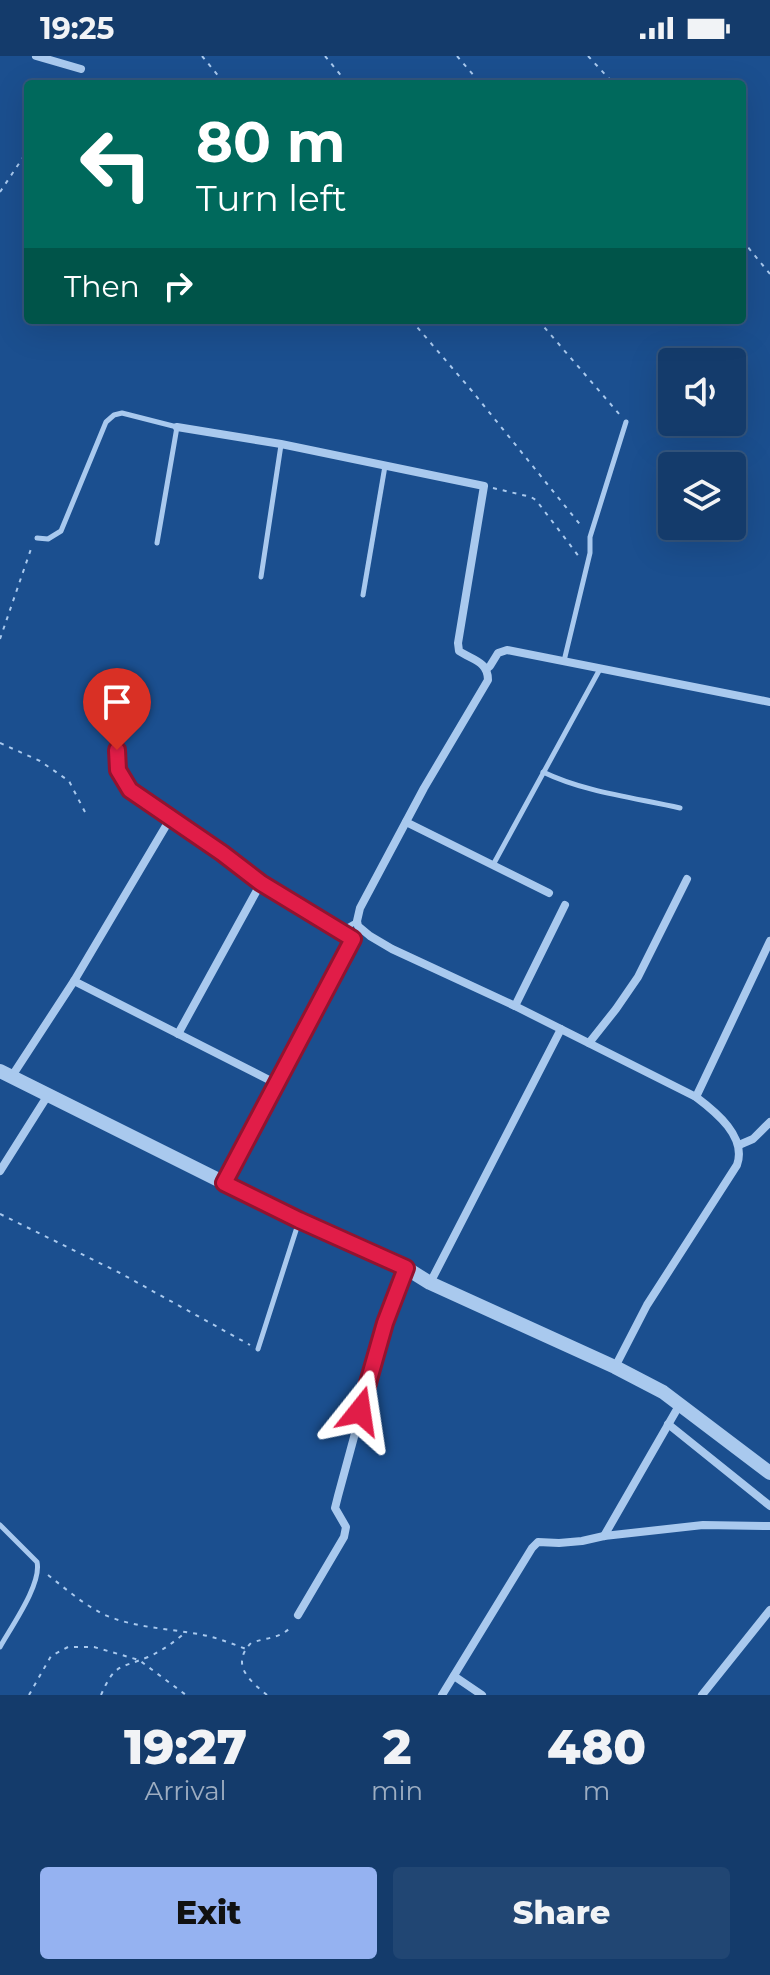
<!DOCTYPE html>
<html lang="en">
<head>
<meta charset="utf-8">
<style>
	body { margin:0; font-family:Montserrat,sans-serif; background:#214673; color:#f1f3f6; height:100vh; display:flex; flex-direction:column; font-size:30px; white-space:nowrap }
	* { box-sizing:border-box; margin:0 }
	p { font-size:26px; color:#9dadc1 }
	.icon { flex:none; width:44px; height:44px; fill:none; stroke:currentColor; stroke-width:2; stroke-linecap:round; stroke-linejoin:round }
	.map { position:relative; height:1639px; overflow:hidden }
	.side { display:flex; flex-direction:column; background:#143b6b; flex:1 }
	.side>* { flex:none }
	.guide { position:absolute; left:24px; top:24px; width:722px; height:244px; border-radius:8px; box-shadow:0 8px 32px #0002,0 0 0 2px #33557e; background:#00695c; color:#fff; overflow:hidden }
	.fabs { position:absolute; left:658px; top:292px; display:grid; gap:16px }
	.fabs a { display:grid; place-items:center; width:88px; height:88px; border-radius:8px; background:#143b6b; box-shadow:0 8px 32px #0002,0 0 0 2px #33557e; font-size:40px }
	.pin { position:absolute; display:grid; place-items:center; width:68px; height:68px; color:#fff; margin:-82px -34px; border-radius:50% 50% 50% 0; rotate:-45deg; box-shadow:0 0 8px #0007 }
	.pin .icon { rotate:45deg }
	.me { position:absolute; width:88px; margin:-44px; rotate:15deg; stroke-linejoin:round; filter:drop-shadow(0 0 6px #0008) }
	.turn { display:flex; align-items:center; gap:28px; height:168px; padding:0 40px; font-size:36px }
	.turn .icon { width:104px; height:104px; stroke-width:2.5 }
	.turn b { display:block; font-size:56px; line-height:68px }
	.then { display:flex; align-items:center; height:76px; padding:0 40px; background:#0003; gap:16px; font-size:30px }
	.eta { display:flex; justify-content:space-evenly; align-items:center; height:136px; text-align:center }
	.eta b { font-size:48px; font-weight:800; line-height:56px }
	.action { display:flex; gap:16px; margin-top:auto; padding:16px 40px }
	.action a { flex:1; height:92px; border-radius:8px; background:#95b2f1; color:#111; font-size:32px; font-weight:800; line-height:92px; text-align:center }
	.action a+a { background:#214673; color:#f1f3f6 }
	.status { display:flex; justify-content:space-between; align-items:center; height:56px; padding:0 40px; background:#143b6b; direction:ltr }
	.status svg { height:22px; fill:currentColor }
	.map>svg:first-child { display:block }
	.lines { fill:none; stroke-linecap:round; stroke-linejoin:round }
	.path { stroke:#a9c9ee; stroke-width:2; stroke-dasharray:4 6; stroke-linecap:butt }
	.service { stroke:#a9c9ee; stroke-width:5 }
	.minor { stroke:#a9c9ee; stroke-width:8 }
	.tertiary { stroke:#a9c9ee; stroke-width:14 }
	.route-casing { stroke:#92132f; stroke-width:20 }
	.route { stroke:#e11d48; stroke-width:14 }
</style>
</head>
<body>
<div class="status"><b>19:25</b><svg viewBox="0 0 49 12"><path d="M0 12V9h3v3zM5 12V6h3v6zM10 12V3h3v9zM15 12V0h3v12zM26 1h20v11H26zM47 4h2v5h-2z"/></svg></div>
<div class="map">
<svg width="770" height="1639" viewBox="0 0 770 1639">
	<rect width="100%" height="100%" fill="#1b4f8f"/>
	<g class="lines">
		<g class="path">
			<polyline points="202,0 225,28"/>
			<polyline points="325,0 348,28"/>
			<polyline points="457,0 481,28"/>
			<polyline points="588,0 614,28"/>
			<polyline points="0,136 28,94"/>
			<polyline points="742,184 770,218"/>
			<polyline points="411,264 472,335 582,471"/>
			<polyline points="538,264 620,359"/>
			<polyline points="493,432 531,441 536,444 580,502"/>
			<polyline points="0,583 32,490"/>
			<polyline points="0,687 40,705 69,725 86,758"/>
			<polyline points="0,1158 120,1217 250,1289"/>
			<path d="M48 1519C66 1533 84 1549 105 1559 133 1571 162 1572 191 1577 210 1579 228 1586 246 1593"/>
			<polyline points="29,1639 51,1600 68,1591 94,1591 139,1604 186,1639"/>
			<path d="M101 1639C115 1607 119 1613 148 1601 162 1595 174 1586 186 1576"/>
			<path d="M267 1639C250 1625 230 1609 251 1587 267 1581 280 1583 292 1570"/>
		</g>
		<g class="service">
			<polyline points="37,482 48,483 61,475 106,366 114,359 122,357 177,371 157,487"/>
			<polyline points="261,521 281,389"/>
			<polyline points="363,539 385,410"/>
			<polyline points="564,605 590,497 590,481 626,366"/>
			<path d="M122 651C119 679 109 711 130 734L222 797 261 827 353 883 342 874 356 866"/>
			<path d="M543 716C584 736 636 742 680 752"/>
			<polyline points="493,809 600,613"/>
			<polyline points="258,1293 299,1165"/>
			<path d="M0 1469 37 1506C42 1528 11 1571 0 1591"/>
		</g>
		<g class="minor">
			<polyline points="36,0 81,13"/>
			<path d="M177 371 281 388 484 430 458 587 459 595C472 604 488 605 488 624L424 732 360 852 357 865 358 870 370 880 392 893 515 950 696 1041C716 1056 747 1081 737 1109L647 1249 615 1311"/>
			<polyline points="486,613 490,610 498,597 507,594 770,646"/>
			<polyline points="406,766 549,837"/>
			<polyline points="74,925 277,1028"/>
			<polyline points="515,950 565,849"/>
			<polyline points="178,978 261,827"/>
			<polyline points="589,987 616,953 638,921 687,823"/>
			<polyline points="12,1020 74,925 170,763"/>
			<polyline points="696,1041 770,885"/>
			<polyline points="739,1089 753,1083 770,1066"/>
			<polyline points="0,1115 48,1039"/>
			<polyline points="224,1127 353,883"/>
			<polyline points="430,1227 561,973"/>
			<polyline points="668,1368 770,1450"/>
			<polyline points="604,1480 680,1348"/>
			<polyline points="298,1559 344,1481 346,1471 335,1452 338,1440 385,1267 406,1212"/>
			<polyline points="454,1620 482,1639"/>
			<polyline points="442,1639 532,1492 538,1486 559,1487 582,1485 604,1480 703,1469 770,1470"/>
			<polyline points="702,1639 770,1554"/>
		</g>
		<polyline class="tertiary" points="0,1015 299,1164 406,1212 430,1227 615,1311 663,1336 770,1417"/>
	</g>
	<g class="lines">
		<g class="route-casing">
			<polyline id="route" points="117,694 118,714 130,734 222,797 261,827 353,883 224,1127 299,1164 406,1212 385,1267 360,1355"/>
		</g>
		<use href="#route" class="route"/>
	</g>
</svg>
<div class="fabs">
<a><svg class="icon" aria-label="sound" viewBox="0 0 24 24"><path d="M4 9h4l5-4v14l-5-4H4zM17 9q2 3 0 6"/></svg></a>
<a><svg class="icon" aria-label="layers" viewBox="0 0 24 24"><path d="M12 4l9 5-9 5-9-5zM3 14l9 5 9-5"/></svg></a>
</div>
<div class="pin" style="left:117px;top:694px;background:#d93025"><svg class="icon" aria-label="arrive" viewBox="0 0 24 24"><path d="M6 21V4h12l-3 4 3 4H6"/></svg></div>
<svg class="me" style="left:360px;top:1355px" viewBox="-20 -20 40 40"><path d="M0-17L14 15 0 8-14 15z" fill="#e11d48" stroke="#fff" stroke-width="4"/></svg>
<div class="guide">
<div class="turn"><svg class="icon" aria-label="left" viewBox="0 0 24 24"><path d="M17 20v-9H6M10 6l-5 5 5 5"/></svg><div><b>80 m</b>Turn left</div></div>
<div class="then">Then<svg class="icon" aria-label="right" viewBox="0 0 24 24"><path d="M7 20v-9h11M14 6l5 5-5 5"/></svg></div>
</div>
</div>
<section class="side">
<div class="eta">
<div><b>19:27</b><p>Arrival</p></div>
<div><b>2</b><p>min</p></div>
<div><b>480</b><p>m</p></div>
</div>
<div class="action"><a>Exit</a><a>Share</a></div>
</section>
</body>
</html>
